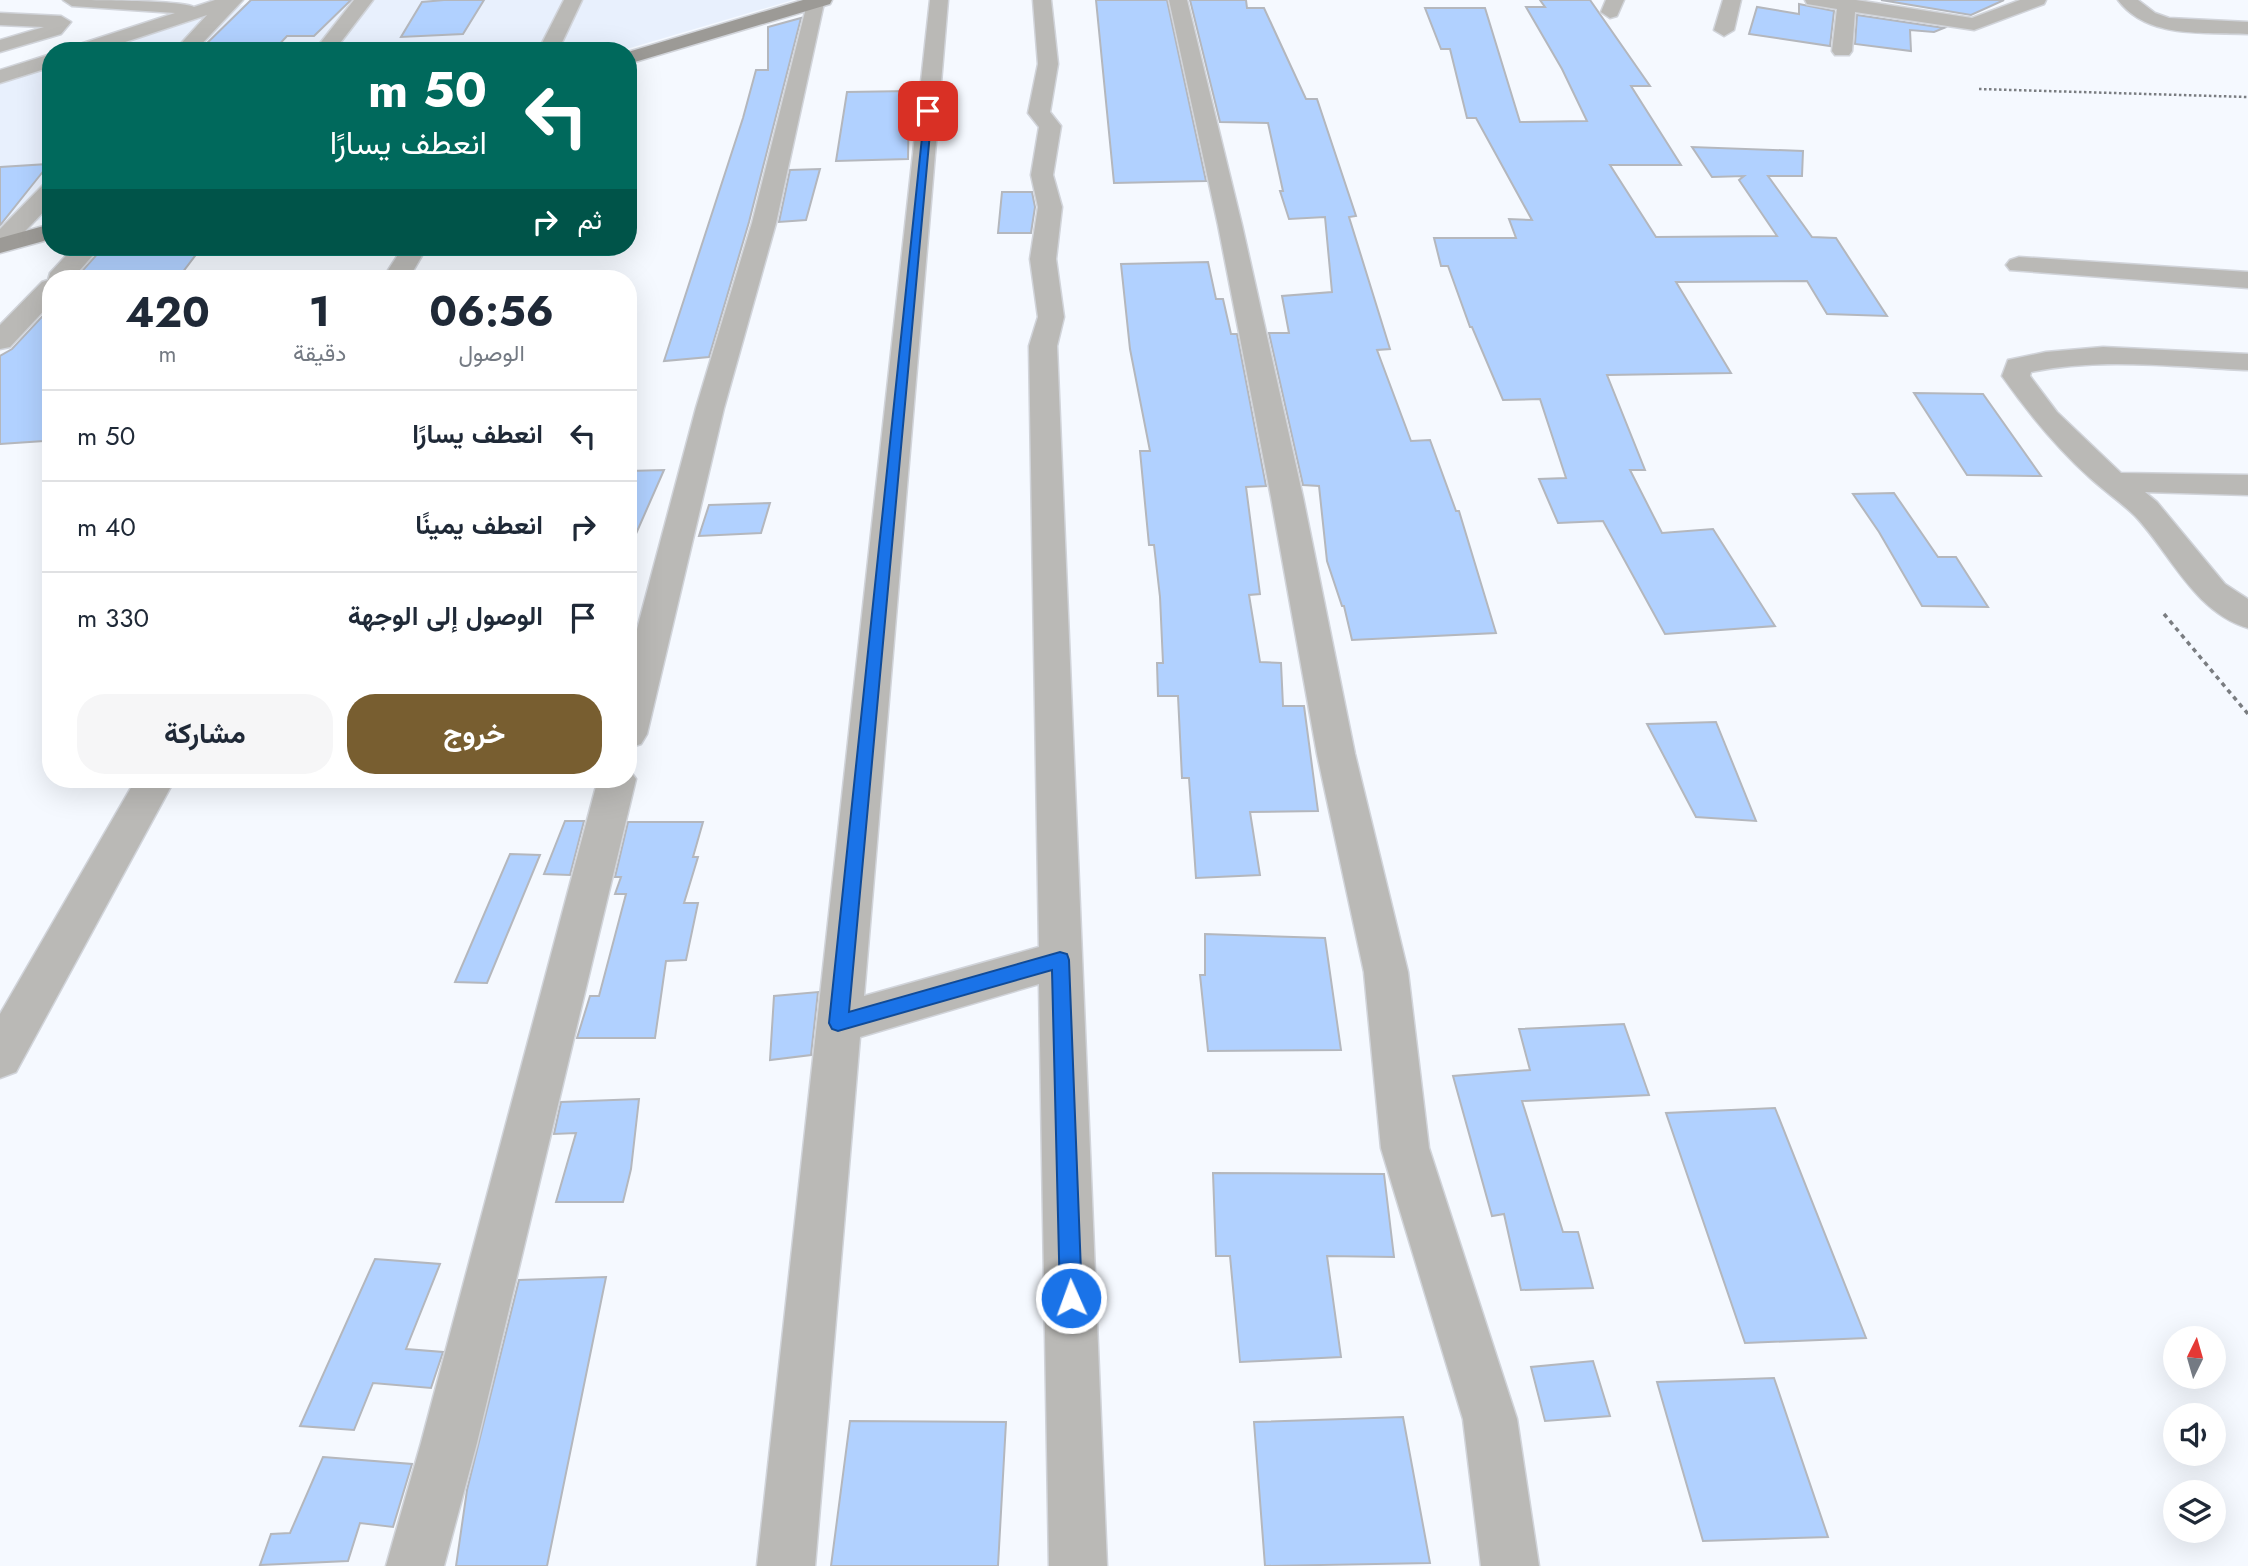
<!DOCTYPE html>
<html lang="ar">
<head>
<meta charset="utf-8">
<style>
	body { margin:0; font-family:Jost,Vazirmatn,sans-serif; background:#f6f6f7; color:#1f2937; direction:rtl; height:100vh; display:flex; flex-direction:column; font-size:26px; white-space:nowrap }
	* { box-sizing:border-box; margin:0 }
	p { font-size:23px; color:#747a83 }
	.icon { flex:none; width:38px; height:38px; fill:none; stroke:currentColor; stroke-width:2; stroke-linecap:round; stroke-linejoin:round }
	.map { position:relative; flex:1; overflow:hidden; direction:ltr }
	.details { position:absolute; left:42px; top:270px; width:595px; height:518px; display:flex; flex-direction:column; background:#fff; border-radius:28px; box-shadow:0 7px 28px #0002; direction:rtl }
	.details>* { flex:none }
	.hud { position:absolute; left:42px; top:42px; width:595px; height:214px; border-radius:28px; box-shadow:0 7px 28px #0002; direction:rtl; background:#00695c; color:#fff; overflow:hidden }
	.needle { width:46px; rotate:5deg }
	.controls { position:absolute; left:2163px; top:1326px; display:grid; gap:14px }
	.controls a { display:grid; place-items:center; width:63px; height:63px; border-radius:50%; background:#fff; box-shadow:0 7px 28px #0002; font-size:35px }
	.pin { position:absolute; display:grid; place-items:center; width:60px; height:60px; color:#fff; margin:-30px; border-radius:14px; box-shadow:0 4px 10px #0006 }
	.me { position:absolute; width:77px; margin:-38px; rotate:358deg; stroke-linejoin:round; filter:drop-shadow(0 0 5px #0008) }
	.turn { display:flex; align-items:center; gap:24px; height:147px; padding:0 35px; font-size:32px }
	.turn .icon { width:91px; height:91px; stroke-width:2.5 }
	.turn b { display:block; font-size:49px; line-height:60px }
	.then { display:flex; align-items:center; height:66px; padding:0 35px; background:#0003; gap:14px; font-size:26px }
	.eta { display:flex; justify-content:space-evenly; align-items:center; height:119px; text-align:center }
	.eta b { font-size:42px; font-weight:700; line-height:49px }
	.button { display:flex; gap:14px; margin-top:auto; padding:14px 35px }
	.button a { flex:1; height:80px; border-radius:28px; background:#785e30; color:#fff; font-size:28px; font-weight:700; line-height:80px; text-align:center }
	.button a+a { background:#f6f6f7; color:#1f2937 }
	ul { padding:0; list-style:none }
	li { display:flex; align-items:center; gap:21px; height:91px; padding:0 35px; border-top:2px solid #e0e1e3 }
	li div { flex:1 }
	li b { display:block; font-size:26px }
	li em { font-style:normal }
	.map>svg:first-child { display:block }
	.built { fill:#e8f0fd }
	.building { fill:#b1d1ff; stroke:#b4b7bd; stroke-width:2 }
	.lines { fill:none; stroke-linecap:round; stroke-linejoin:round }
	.minor-casing { stroke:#d1d4da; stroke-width:3 }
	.secondary-casing { stroke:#d1d4da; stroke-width:3 }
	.path-far1 { stroke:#7a7d81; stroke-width:2.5; stroke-dasharray:2.5 2.5; stroke-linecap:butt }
	.path { stroke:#7a7d81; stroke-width:3.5; stroke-dasharray:4.5 4.5; stroke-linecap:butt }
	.minor { fill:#bab9b6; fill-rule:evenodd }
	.secondary { fill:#9c9a96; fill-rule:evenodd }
	.route { fill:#1a73e8; stroke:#114b97; stroke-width:2 }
</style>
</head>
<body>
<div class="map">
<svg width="2248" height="1566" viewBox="0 0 2248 1566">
	<rect width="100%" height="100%" fill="#f5f9ff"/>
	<g class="built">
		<polygon points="258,0 793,0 620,51 100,51"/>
		<polygon points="51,67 51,217 0,231 0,83"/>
	</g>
	<g class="building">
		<polygon points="251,0 351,0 314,36 287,36 274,50 199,51"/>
		<polygon points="444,0 484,0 463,34 401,37 422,2"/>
		<polygon points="1096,0 1167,0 1206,181 1114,183"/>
		<polygon points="1190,0 1246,0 1247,8 1264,8 1306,99 1317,99 1356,216 1349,217 1390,349 1377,350 1411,441 1430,440 1456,511 1459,511 1496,633 1352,640 1344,606 1342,606 1327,561 1319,486 1303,485 1269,333 1289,333 1282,296 1332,292 1325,217 1289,219 1280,191 1283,191 1268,123 1220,122"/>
		<polygon points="1540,0 1590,0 1650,86 1631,86 1681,165 1610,165 1656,237 1777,236 1739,180 1744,176 1712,177 1692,147 1803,151 1802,176 1768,176 1812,237 1836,238 1887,316 1827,314 1807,281 1676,282 1731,373 1607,375 1645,470 1630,470 1662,533 1713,529 1775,626 1665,634 1603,521 1558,523 1539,479 1566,478 1540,399 1503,400 1472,327 1470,327 1448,266 1441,266 1434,238 1516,238 1509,219 1532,220 1476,118 1467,118 1450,49 1441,49 1425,8 1485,8 1520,122 1587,121 1562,69 1526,7 1545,7"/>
		<polygon points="1881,0 2004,0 1971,15"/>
		<polygon points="1799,4 1834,11 1830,46 1749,34 1757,7 1799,14"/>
		<polygon points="1857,15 1944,28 1934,32 1910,30 1911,51 1855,44"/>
		<polygon points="801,18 749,222 709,357 664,361 743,118 756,70 768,70 768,27"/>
		<polygon points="909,91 908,159 836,161 847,92"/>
		<polygon points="49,164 1,224 0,225 0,167"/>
		<polygon points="820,169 806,220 779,222 790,170"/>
		<polygon points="1002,192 1032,192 1035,207 1031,233 998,233"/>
		<polygon points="201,248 179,277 76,278 100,251"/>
		<polygon points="1208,262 1216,299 1223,299 1231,334 1237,334 1266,486 1246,487 1260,594 1249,595 1260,662 1281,663 1283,706 1304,706 1318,811 1250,812 1260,875 1196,878 1189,778 1182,778 1178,696 1158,696 1157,663 1163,663 1160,597 1154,545 1149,545 1140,451 1150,451 1130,349 1121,264"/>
		<polygon points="51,307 51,432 44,441 0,444 0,356 12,349"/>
		<polygon points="1914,393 1983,394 2041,476 1967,475"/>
		<polygon points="664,470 628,552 628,471"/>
		<polygon points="1894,493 1938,557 1956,557 1988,607 1922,606 1879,532 1853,494"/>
		<polygon points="770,503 761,533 699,536 709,505"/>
		<polygon points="1716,722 1756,821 1696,817 1647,724"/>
		<polygon points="565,821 584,821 570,875 544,874"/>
		<polygon points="628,822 703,822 693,857 698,857 684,903 698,903 686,960 666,961 655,1038 577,1038 590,996 599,996 626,894 615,894 621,877 615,877"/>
		<polygon points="510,854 540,855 487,983 455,982"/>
		<polygon points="1205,934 1325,938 1341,1050 1208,1051 1200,975 1205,975"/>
		<polygon points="818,992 811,1055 770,1060 774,996"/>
		<polygon points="1624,1024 1649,1095 1522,1101 1563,1232 1578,1232 1593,1288 1521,1290 1504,1214 1492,1216 1453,1076 1530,1070 1519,1029"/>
		<polygon points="639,1099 631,1169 623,1202 556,1202 576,1133 554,1134 561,1102"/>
		<polygon points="1775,1108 1866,1338 1745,1343 1666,1113"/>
		<polygon points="1213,1173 1384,1174 1394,1257 1327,1256 1341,1357 1240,1362 1230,1256 1216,1256"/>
		<polygon points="375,1259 440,1264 406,1349 443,1352 431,1388 373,1383 354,1430 300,1426"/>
		<polygon points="606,1277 547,1566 456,1566 467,1490 519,1280"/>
		<polygon points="1593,1361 1610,1416 1545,1421 1531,1367"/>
		<polygon points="1774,1378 1828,1537 1703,1541 1657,1382"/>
		<polygon points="1403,1417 1430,1563 1265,1566 1254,1422"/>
		<polygon points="850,1421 1006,1422 998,1566 831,1566"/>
		<polygon points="323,1457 412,1464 393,1527 360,1523 348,1561 260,1565 271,1534 290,1533"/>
	</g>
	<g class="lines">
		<g class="minor-casing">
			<g id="minor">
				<path d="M63 0C86 0 180 0 194 7L215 0H243L195 51H174L207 15 98 51H68L71 47 175 13 72 6Z"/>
				<polygon points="354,0 373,0 334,51 314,51"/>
				<polygon points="564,0 582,0 558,51 538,51"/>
				<polygon points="808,0 822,0 824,3 776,223 724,408 647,734 641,744 628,748 628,663 696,408 752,223"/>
				<polygon points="930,0 948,0 864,996 1039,947 1029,346 1038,317 1030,259 1038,207 1031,175 1039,127 1028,113 1038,64 1033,0 1051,0 1058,64 1050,112 1061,126 1053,175 1062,207 1056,259 1064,317 1057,346 1107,1566 1049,1566 1039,984 860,1037 815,1566 757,1566"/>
				<polygon points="1169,0 1187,0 1242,225 1303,497 1355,754 1408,972 1429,1148 1517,1419 1539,1566 1481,1566 1463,1419 1381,1148 1364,972 1317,754 1271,497 1218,225"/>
				<polygon points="1606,0 1624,0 1617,16 1610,18 1601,12"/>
				<polygon points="1723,0 1741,0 1734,30 1724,36 1714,30"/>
				<polygon points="1805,0 1856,0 1972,18 2020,0 2046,0 2044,4 1974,30 1855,12 1852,51 1849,55 1835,55 1832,51 1837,9 1807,4"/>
				<path d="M2118 0H2138L2155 13 2169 18 2248 22V34C2204 32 2147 39 2118 0Z"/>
				<polygon points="0,13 61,16 71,22 61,34 0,52 0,40 44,27 0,25"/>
				<polygon points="51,54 51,67 0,83 0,70"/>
				<polygon points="51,183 51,204 9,248 0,250 0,229 43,185"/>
				<polygon points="74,247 100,247 73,278 51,278 51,303 10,347 0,349 0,325 42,282 48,280 50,273"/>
				<polygon points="403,247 427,247 409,278 383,278"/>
				<polygon points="2019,257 2248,272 2248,288 2010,270 2006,265 2010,260"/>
				<path d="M2103 347 2248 354V370C2176 367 2102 357 2031 372L2030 376 2057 412 2121 473 2248 475V495L2145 492 2157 502 2225 584 2248 599V628C2194 612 2171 554 2135 516 2121 502 2104 491 2090 478 2056 447 2028 413 2002 376L2008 360 2046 352Z"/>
				<polygon points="628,768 636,779 477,1443 444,1566 386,1566 421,1443 598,779 628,779"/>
				<polygon points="136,779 175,779 16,1072 0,1078 0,1014"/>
			</g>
		</g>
		<g class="secondary-casing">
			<g id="secondary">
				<polygon points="803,0 832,0 830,4 628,64 628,52"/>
				<polygon points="51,224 51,239 0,253 0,238"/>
			</g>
		</g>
		<polyline class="path-far1" points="1979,89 2248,97"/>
		<polyline class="path" points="2164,614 2248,714"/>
		<use href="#minor" class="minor"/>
		<use href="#secondary" class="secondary"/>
	</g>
	<polygon class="route" points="925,109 932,111 849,1012 1060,952 1067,954 1069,960 1082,1298 1079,1306 1071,1309 1063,1306 1060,1298 1052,970 838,1031 832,1029 829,1023"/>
</svg>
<div class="controls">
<a><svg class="needle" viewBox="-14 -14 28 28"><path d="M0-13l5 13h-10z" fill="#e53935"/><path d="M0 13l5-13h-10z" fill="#747a83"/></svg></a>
<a><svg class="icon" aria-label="sound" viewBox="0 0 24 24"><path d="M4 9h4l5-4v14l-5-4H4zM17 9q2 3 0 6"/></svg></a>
<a><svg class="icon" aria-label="layers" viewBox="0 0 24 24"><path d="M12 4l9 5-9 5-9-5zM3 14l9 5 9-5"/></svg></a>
</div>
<div class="pin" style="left:928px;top:111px;background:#d93025"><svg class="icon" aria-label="arrive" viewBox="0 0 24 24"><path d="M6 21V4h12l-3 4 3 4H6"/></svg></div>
<svg class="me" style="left:1071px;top:1298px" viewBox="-20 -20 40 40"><circle r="17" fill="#1a73e8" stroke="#fff" stroke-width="3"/><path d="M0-11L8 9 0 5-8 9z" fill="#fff"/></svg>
<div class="hud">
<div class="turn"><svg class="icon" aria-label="left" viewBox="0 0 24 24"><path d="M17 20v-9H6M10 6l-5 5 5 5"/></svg><div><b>50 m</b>انعطف يسارًا</div></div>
<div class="then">ثم<svg class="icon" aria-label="right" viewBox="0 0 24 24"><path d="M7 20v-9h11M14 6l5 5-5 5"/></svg></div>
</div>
<section class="details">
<div class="eta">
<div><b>06:56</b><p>الوصول</p></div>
<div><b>1</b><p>دقيقة</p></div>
<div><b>420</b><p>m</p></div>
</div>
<ul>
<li><svg class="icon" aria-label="left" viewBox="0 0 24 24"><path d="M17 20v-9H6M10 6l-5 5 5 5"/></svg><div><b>انعطف يسارًا</b></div><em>50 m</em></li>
<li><svg class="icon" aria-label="right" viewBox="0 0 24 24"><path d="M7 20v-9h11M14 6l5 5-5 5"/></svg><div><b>انعطف يمينًا</b></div><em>40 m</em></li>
<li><svg class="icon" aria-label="arrive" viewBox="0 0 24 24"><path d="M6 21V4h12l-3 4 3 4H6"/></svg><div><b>الوصول إلى الوجهة</b></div><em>330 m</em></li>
</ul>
<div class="button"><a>خروج</a><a>مشاركة</a></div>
</section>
</div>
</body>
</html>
